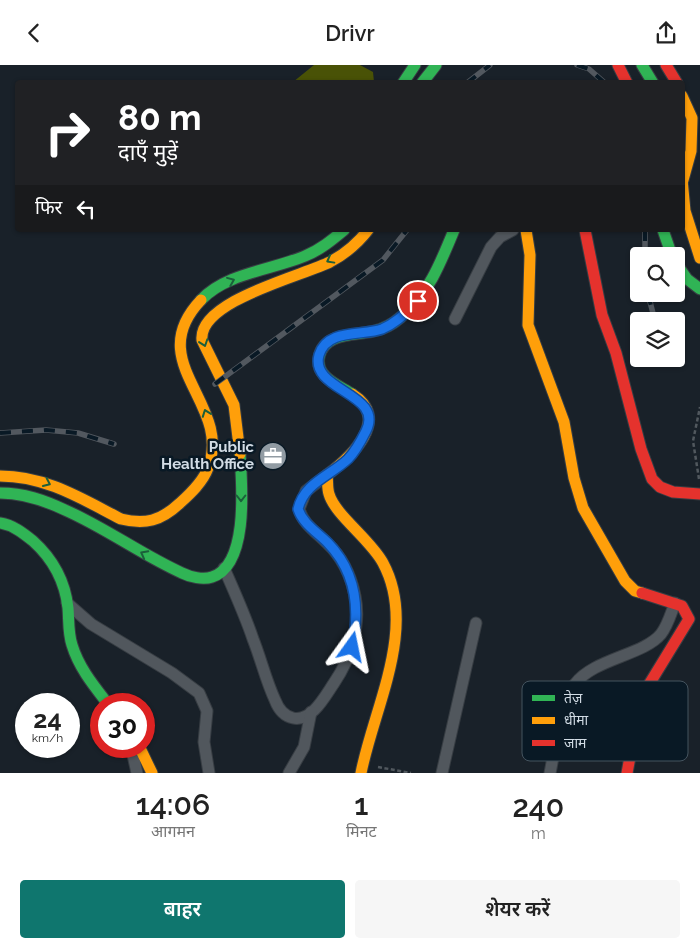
<!DOCTYPE html>
<html lang="hi">
<head>
<meta charset="utf-8">
<style>
	body { margin:0; font-family:Raleway,"Noto Sans Devanagari",sans-serif; background:#f6f6f6; color:#222; height:100vh; display:flex; flex-direction:column; font-size:19px; white-space:nowrap }
	* { box-sizing:border-box; margin:0 }
	p { font-size:16px; color:#767676 }
	.icon { flex:none; width:28px; height:28px; fill:none; stroke:currentColor; stroke-width:2; stroke-linecap:round; stroke-linejoin:round }
	.map { position:relative; height:708px; overflow:hidden }
	.details { display:flex; flex-direction:column; background:#fff; flex:1 }
	.details>* { flex:none }
	.top-card { position:absolute; left:15px; top:15px; width:670px; height:152px; border-radius:5px; box-shadow:0 1px 4px #0004; background:#202124; color:#fff; overflow:hidden }
	.tools { position:absolute; left:630px; top:182px; display:grid; gap:10px }
	.tools a { display:grid; place-items:center; width:55px; height:55px; border-radius:5px; background:#fff; box-shadow:0 1px 4px #0004; font-size:25px }
	.speed { position:absolute; left:15px; top:628px; display:flex; gap:10px; font-size:25px; font-weight:700; text-align:center }
	.speed>* { display:grid; place-content:center; width:65px; height:65px; border-radius:50%; background:#fff; box-shadow:0 1px 4px #0004; line-height:1 }
	.speed small { font-size:12px; font-weight:400 }
	.speed .limit { border:8px solid #d22; background:#fff; color:#111 }
	.pin { position:absolute; display:grid; place-items:center; width:42px; height:42px; color:#fff; margin:-21px; border:2px solid #fff; border-radius:50%; box-shadow:0 1px 5px #0007 }
	.me { position:absolute; width:55px; margin:-28px; rotate:12deg; stroke-linejoin:round; filter:drop-shadow(0 0 4px #0008) }
	.turn { display:flex; align-items:center; gap:18px; height:105px; padding:0 20px; font-size:22px }
	.turn .icon { width:65px; height:65px; stroke-width:2.5 }
	.turn b { display:block; font-size:35px; line-height:42px }
	.then { display:flex; align-items:center; height:48px; padding:0 20px; background:#0003; gap:10px; font-size:19px }
	.eta { display:flex; justify-content:space-evenly; align-items:center; height:85px; text-align:center }
	.eta b { font-size:30px; font-weight:600; line-height:35px }
	.cta { display:flex; gap:10px; margin-top:auto; padding:10px 20px }
	.cta a { flex:1; height:58px; border-radius:5px; background:#0f766e; color:#fff; font-size:20px; font-weight:600; line-height:58px; text-align:center }
	.cta a+a { background:#f6f6f6; color:#222 }
	header { display:flex; justify-content:space-between; align-items:center; height:65px; padding:0 20px; background:#fff; font-size:22px; font-weight:600 }
	.map>svg:first-child { display:block }
	.forest { fill:#495206 }
	.lines { fill:none; stroke-linecap:round; stroke-linejoin:round }
	.street-casing { stroke:#373d43; stroke-width:13 }
	.fast-casing { stroke:#373d43; stroke-width:13 }
	.slow-casing { stroke:#373d43; stroke-width:13 }
	.jam-casing { stroke:#373d43; stroke-width:13 }
	.path { stroke:#51585e; stroke-width:2.5; stroke-dasharray:4 2.5; stroke-linecap:butt }
	.street { stroke:#51575d; stroke-width:11 }
	.fast { stroke:#30b455; stroke-width:11 }
	.slow { stroke:#ff9f0a; stroke-width:11 }
	.jam { stroke:#e5322d; stroke-width:11 }
	.rail-casing { stroke:#52585f; stroke-width:5.5 }
	.rail { stroke:#091925; stroke-width:4; stroke-dasharray:11; stroke-linecap:butt }
	.oneway { stroke:#1b5f3b }
	.route-casing { stroke:#114b97; stroke-width:12 }
	.route { stroke:#1a73e8; stroke-width:9 }
	.labels { text-anchor:middle; dominant-baseline:central; stroke-width:5; stroke-linejoin:round; paint-order:stroke }
	.poi-label { font-size:15px; font-weight:bold; fill:#d2dce5; stroke:#091925; text-anchor:end }
	.key { fill:#091925; stroke:#45545f; stroke-width:1 }
	.key-label { font-size:14px; fill:#d2dce5 }
</style>
</head>
<body>
<header><svg class="icon" aria-label="back" viewBox="0 0 24 24"><path d="M15 5l-7 7 7 7"/></svg>Drivr<svg class="icon" aria-label="share" viewBox="0 0 24 24"><path d="M12 15V3M7 8l5-5 5 5M5 13v7h14v-7"/></svg></header>
<div class="map">
<svg width="700" height="708" viewBox="0 0 700 708">
	<rect width="100%" height="100%" fill="#192129"/>
	<polygon class="forest" points="314,0 360,0 373,7 374,17 293,17"/>
	<g class="lines">
		<g class="street-casing">
			<g id="street">
				<polyline points="455,254 491,182 500,172 513,165"/>
				<path d="M224 503C234 526 245 550 253 574 261 594 266 616 275 635 278 643 284 651 293 653 312 657 325 631 334 618 351 593 361 561 355 531 351 511 342 492 327 478 316 467 303 459 299 444L306 426 327 410"/>
				<polyline points="67,538 91,559 172,608 199,628 207,646 204,677 209,708"/>
				<polyline points="131,681 137,708"/>
				<polyline points="289,708 304,682 311,647"/>
				<polyline points="442,708 476,558"/>
				<path d="M550 708C556 680 558 643 575 619 593 594 644 590 661 569 668 560 671 548 675 538"/>
			</g>
		</g>
		<g class="fast-casing">
			<g id="fast">
				<polyline points="642,0 653,18"/>
				<polyline points="403,18 415,0"/>
				<polyline points="422,18 436,0"/>
				<polyline points="663,165 672,191"/>
				<polyline points="676,198 687,214 700,224"/>
				<path d="M201 235C226 208 272 205 305 191 320 185 332 175 344 165"/>
				<path d="M352 329C338 320 315 312 319 292 324 267 355 271 374 266 384 264 393 259 401 252 428 230 441 197 454 165"/>
				<path d="M0 428C24 428 44 435 65 445 106 463 142 490 182 508 190 512 203 515 212 512 249 500 242 420 240 389"/>
				<path d="M0 458C13 460 23 468 33 476 53 494 65 516 68 543 69 555 68 568 72 580 79 603 94 621 108 639"/>
			</g>
		</g>
		<g class="slow-casing">
			<g id="slow">
				<polyline points="682,31 692,53 691,86 683,115"/>
				<polyline points="682,114 685,146 700,193"/>
				<polyline points="526,165 530,190 528,260 564,357 574,413 583,443 625,516 635,526 642,528"/>
				<path d="M352 329C392 354 351 392 327 410 328 416 327 423 329 429 335 450 371 475 383 498 418 563 374 642 361 708"/>
				<path d="M240 389 234 340 202 275C198 236 302 211 330 197 345 189 358 178 368 165"/>
				<path d="M0 411C46 411 82 434 121 454 145 460 161 456 180 438 190 429 203 417 208 403 233 338 141 298 201 235"/>
				<polyline points="139,681 152,708"/>
			</g>
		</g>
		<g class="jam-casing">
			<g id="jam">
				<polyline points="618,0 627,18"/>
				<polyline points="666,0 677,18"/>
				<polyline points="585,165 602,250 616,288 641,384 652,414 660,422 673,427 700,429"/>
				<polyline points="627,708 636,660 645,626 689,554 682,541 642,528"/>
			</g>
		</g>
		<g class="path">
			<polyline points="699,414 693,376 700,342"/>
			<polyline points="378,702 411,708"/>
		</g>
		<use href="#street" class="street"/>
		<use href="#fast" class="fast"/>
		<use href="#slow" class="slow"/>
		<use href="#jam" class="jam"/>
		<g class="rail-casing">
			<g id="rail">
				<polyline points="577,0 589,4 605,18"/>
				<polyline points="467,18 490,0"/>
				<polyline points="645,165 645,191"/>
				<polyline points="648,229 655,256"/>
				<polyline points="215,319 383,195 407,165"/>
				<polyline points="0,368 46,365 78,368 114,379"/>
			</g>
		</g>
		<use href="#rail" class="rail"/>
	</g>
	<defs><path id="oneway-chevron" d="M-2-3.5L2.5 0L-2 3.5" fill="none" stroke-width="1.6" stroke-linecap="round" stroke-linejoin="round" transform="scale(1.25)"/></defs>
	<g class="oneway">
		<use href="#oneway-chevron" transform="translate(330 195) rotate(151)"/>
		<use href="#oneway-chevron" transform="translate(231 216) rotate(-22)"/>
		<use href="#oneway-chevron" transform="translate(204 278) rotate(71)"/>
		<use href="#oneway-chevron" transform="translate(206 348) rotate(-110)"/>
		<use href="#oneway-chevron" transform="translate(47 418) rotate(25)"/>
		<use href="#oneway-chevron" transform="translate(241 433) rotate(90)"/>
		<use href="#oneway-chevron" transform="translate(144 489) rotate(-152)"/>
	</g>
	<g class="lines">
		<g class="route-casing">
			<path id="route" d="M352 582C360 545 356 507 328 478 317 467 303 459 298 444 304 418 330 411 348 394 356 386 361 376 366 366 385 328 309 326 319 290 327 263 363 271 382 264 397 258 407 246 418 236"/>
		</g>
		<use href="#route" class="route"/>
	</g>
	<defs>
		<g id="office-disc" transform="scale(1.4375)"><circle r="9.5" fill="#919ba3" stroke="#091925"/><path d="M-6-3h4V-5.5h4V-3h4V5H-6ZM-1-4.5V-3h2v-1.5ZM-6 0V1H6V0Z" fill="#fff"/></g>
	</defs>
	<g fill-rule="evenodd">
		<use href="#office-disc" x="273" y="391"/>
	</g>
	<g class="labels">
		<g class="poi-label">
			<text x="254" y="382">Public<tspan x="254" dy="17">Health Office</tspan></text>
		</g>
	</g>
	<rect x="522" y="616" width="166" height="80" rx="8" class="key"/>
	<rect x="532" y="630" width="23" height="6" fill="#30b455"/>
	<rect x="532" y="652" width="23" height="7" fill="#ff9f0a"/>
	<rect x="532" y="675" width="23" height="6" fill="#e5322d"/>
	<g class="key-label">
		<text x="564" y="638">तेज़</text>
		<text x="564" y="660">धीमा</text>
		<text x="564" y="683">जाम</text>
	</g>
</svg>
<div class="tools">
<a><svg class="icon" aria-label="search" viewBox="0 0 24 24"><circle cx="10" cy="10" r="6"/><path d="M15 15l6 6"/></svg></a>
<a><svg class="icon" aria-label="layers" viewBox="0 0 24 24"><path d="M12 4l9 5-9 5-9-5zM3 14l9 5 9-5"/></svg></a>
</div>
<div class="speed"><div>24<small>km/h</small></div><div class="limit">30</div></div>
<div class="pin" style="left:418px;top:236px;background:#d93025"><svg class="icon" aria-label="arrive" viewBox="0 0 24 24"><path d="M6 21V4h12l-3 4 3 4H6"/></svg></div>
<svg class="me" style="left:352px;top:582px" viewBox="-20 -20 40 40"><path d="M0-17L14 15 0 8-14 15z" fill="#1a73e8" stroke="#fff" stroke-width="4"/></svg>
<div class="top-card">
<div class="turn"><svg class="icon" aria-label="right" viewBox="0 0 24 24"><path d="M7 20v-9h11M14 6l5 5-5 5"/></svg><div><b>80 m</b>दाएँ मुड़ें</div></div>
<div class="then">फिर<svg class="icon" aria-label="left" viewBox="0 0 24 24"><path d="M17 20v-9H6M10 6l-5 5 5 5"/></svg></div>
</div>
</div>
<section class="details">
<div class="eta">
<div><b>14:06</b><p>आगमन</p></div>
<div><b>1</b><p>मिनट</p></div>
<div><b>240</b><p>m</p></div>
</div>
<div class="cta"><a>बाहर</a><a>शेयर करें</a></div>
</section>
</body>
</html>
